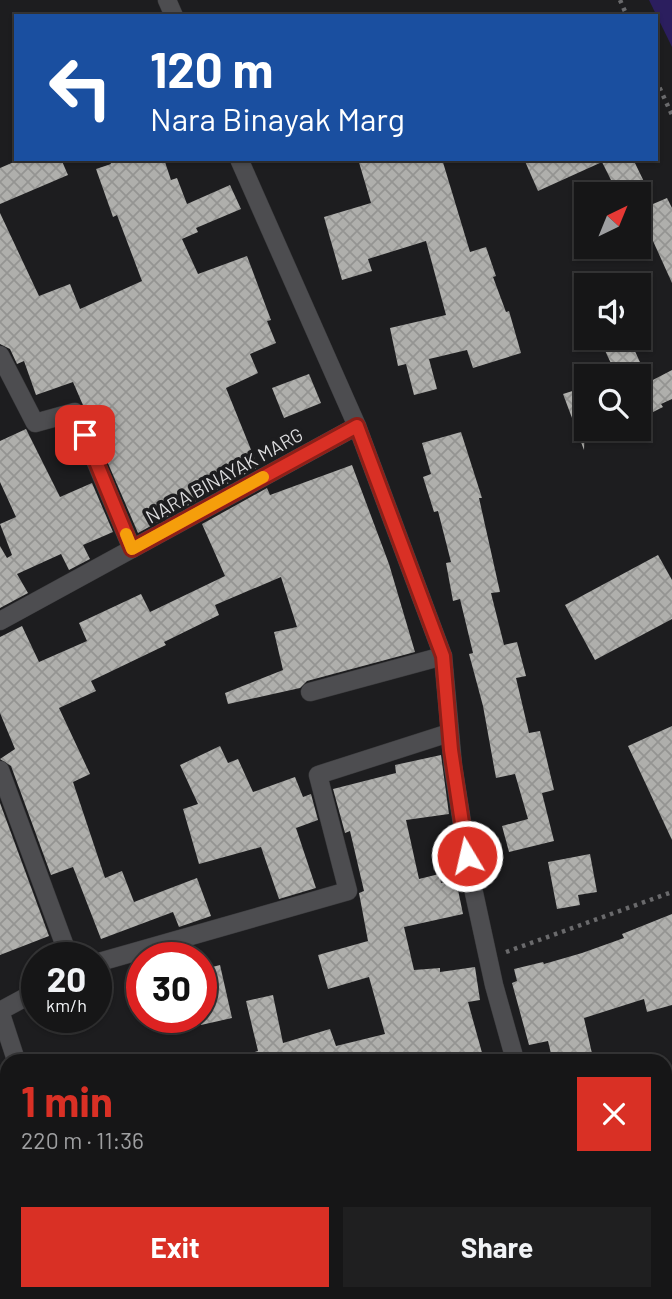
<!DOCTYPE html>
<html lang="en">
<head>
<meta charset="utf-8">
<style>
	body { margin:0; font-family:Barlow,sans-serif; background:#1f1f20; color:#f1f3f6; height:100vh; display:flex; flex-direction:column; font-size:26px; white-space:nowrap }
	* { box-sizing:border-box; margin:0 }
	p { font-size:23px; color:#9e9fa1 }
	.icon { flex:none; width:38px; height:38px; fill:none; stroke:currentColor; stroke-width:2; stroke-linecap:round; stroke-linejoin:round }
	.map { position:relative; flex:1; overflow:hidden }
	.panel { position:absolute; left:0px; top:1054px; width:672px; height:247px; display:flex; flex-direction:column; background:#161617; border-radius:21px 21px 0 0; box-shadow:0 2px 5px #0004,0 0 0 2px #353536 }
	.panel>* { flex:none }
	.hud { position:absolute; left:14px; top:14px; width:644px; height:147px; border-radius:0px; box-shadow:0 2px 5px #0004,0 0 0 2px #353536; background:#1a4fa0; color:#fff; overflow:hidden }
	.needle { width:46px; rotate:43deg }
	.tools { position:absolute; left:574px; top:182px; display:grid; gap:14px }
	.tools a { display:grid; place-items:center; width:77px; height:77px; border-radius:0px; background:#161617; box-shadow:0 2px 5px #0004,0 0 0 2px #353536; font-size:35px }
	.speed { position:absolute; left:21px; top:942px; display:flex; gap:14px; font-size:35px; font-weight:700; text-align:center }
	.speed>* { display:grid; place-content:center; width:91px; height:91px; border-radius:50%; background:#161617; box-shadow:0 2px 5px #0004,0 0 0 2px #353536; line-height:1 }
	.speed small { font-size:18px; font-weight:400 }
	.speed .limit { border:10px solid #d22; background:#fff; color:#111 }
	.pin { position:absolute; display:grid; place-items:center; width:60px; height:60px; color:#fff; margin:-30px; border-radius:14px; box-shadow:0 4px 10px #0006 }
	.me { position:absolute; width:77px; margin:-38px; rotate:351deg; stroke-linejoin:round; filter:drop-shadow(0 0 5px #0008) }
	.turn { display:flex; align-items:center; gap:24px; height:147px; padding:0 21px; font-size:32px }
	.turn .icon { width:91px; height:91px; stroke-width:2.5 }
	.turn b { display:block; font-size:49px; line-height:60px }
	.round { display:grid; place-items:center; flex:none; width:74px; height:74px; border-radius:0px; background:#1f1f20 }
	.head { display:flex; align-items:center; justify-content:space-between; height:119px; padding:0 21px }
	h1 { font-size:42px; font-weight:700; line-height:52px; color:#d93025 }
	.primary-button { display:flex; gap:14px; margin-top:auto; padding:14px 21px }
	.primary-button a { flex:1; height:80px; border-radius:0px; background:#d93025; color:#fff; font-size:28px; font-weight:700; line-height:80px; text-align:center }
	.primary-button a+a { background:#1f1f20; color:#f1f3f6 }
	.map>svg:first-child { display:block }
	.garden { fill:#2b1e5e }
	.building { fill:url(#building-cross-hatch) }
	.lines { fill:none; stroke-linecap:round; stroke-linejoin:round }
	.minor-casing { stroke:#3a3a3c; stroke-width:19 }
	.path { stroke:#6a6a6c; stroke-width:4.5; stroke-dasharray:3.5 5; stroke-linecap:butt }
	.minor { stroke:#4d4d50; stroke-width:18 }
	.route-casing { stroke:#8d1f18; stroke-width:18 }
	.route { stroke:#d93025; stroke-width:12 }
	.slow { stroke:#f59e0b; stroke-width:12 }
	.labels { text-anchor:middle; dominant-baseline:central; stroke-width:7; stroke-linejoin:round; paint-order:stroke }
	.street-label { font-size:19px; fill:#dbdbdd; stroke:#1d1d1f }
</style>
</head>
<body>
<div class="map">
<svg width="672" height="1299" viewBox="0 0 672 1299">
	<defs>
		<pattern id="building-cross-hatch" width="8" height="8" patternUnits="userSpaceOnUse" patternTransform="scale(1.75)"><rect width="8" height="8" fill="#afafac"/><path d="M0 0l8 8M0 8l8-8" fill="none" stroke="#949492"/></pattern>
	</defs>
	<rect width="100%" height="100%" fill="#1d1d1f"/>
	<polygon class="garden" points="649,0 672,0 672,47"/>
	<g class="building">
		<polygon points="21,159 61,159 68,175 0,204 0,168"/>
		<polygon points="109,159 164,159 171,180 177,178 187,204 230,185 241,209 196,228 198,232 182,239 198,274 247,256 271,320 267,321 276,343 250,354 258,373 226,388 258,467 138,533 73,382 36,395 24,361 17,364 10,349 0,344 0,213 39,296 70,284 80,309 142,281 117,215 113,217 96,169 111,164"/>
		<polygon points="358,159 442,159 470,252 486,247 496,276 493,277 506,312 509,311 521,353 473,368 467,350 429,359 437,389 414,395 406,364 398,366 390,328 446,315 426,241 368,259 372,271 342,280 324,217 371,203"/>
		<polygon points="524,159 633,159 650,194 618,194 602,162 538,191"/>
		<polygon points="667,198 672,208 672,283 639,210"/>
		<polygon points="599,338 629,338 649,382 672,370 672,399 661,404 663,407 639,419 639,376 617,376"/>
		<polygon points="309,374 321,403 284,418 272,388"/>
		<polygon points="582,388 586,398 584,450 563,394"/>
		<polygon points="26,429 60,497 92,483 113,532 83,545 90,559 69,570 61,554 17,574 28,593 0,608 0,546 7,558 12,555 0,524 16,517 0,482 0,441"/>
		<polygon points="461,432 482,498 479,498 500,592 491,593 504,645 517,642 526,676 516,678 529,733 540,731 554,790 542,793 554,841 509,852 502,826 528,819 515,774 496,778 483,706 469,654 473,653 460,599 453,601 446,563 451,562 438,511 434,512 423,477 431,474 422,443"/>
		<polygon points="352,465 389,564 415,652 307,681 300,688 228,704 225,693 283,670 274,632 297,627 281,577 215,605 219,615 164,642 166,645 91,681 96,691 59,708 90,774 73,782 105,878 122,871 134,902 197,878 211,916 179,927 173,912 101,939 73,867 51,875 11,766 0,759 15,749 0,713 0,637 22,626 39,662 87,641 79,623 141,594 150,612 225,576 202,524 267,488 270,495"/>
		<polygon points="658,555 672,580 672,619 595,660 565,605"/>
		<polygon points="672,726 672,840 628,746"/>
		<polygon points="220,746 228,763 238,759 253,792 295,777 303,797 311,794 318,820 296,828 316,888 279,899 261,847 199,864 183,809 198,804 180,765"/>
		<polygon points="441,755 449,814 406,820 419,879 439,874 441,883 456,880 463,914 404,927 414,970 440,968 440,972 475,967 480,1000 468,1002 484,1060 243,1060 243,1056 258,1051 246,1001 273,995 283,1043 330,1029 336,1046 385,1034 369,977 328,989 318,955 368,941 359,893 364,891 350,831 345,833 333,789 396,773 395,765"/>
		<polygon points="0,803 49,936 0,955"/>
		<polygon points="590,854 597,892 578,895 580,905 557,909 548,862"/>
		<polygon points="672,914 672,1005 647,1012 644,999 584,1018 593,1058 563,1060 561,1056 552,1058 548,1041 529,1045 512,983 517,981 514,969 543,962 544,964 582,953 624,938 622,934"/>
		<polygon points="220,965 232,1018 201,1025 201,970"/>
	</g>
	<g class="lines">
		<g class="minor-casing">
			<g id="minor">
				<polyline points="167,0 174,16"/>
				<polyline points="239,159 357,426 443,656 453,766 471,879 494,985 515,1060"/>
				<polyline points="0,355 35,423 75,412 132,549"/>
				<polyline points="0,621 357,426"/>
				<polyline points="310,692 443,656"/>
				<polyline points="0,770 69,957"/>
				<polyline points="96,963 348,891 318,775 449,733"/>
				<polyline points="16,1060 0,1011 37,991"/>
				<polyline points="0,1232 7,1253"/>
				<polyline points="21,1293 23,1299"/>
				<polyline points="530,1299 531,1293"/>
			</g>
		</g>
		<g class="path">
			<polyline points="620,0 627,16"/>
			<polyline points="656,80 672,115"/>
			<polyline points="506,952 672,892"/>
		</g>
		<use href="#minor" class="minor"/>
	</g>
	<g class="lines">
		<g class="route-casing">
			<polyline id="route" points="85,435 132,549 357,426 443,656 451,750 467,856"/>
		</g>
		<use href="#route" class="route"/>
		<polyline class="slow" points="126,534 132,549 263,477"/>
	</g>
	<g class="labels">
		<g class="street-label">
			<text transform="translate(224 475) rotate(-29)">NARA BINAYAK MARG</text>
		</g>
	</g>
</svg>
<div class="tools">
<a><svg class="needle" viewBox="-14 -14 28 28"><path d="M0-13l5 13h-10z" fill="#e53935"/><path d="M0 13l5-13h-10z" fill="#9e9fa1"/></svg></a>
<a><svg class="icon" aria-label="sound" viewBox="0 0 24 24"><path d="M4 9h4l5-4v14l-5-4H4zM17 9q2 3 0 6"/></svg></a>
<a><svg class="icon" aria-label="search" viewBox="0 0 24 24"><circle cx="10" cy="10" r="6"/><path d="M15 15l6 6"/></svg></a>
</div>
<div class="speed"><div>20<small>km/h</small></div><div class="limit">30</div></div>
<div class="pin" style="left:85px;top:435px;background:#d93025"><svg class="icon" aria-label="arrive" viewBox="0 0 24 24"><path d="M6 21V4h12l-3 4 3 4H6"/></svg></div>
<svg class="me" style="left:467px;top:856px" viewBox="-20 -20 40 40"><circle r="17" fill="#d93025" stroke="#fff" stroke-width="3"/><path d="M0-11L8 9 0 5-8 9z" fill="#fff"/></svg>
<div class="hud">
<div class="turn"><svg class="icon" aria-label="left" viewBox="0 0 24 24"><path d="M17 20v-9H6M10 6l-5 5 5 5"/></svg><div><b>120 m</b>Nara Binayak Marg</div></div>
</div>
<section class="panel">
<div class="head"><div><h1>1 min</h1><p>220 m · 11:36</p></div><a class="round" style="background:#d93025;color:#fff"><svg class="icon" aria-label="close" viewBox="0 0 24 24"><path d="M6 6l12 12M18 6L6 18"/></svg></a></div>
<div class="primary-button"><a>Exit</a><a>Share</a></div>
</section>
</div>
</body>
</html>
